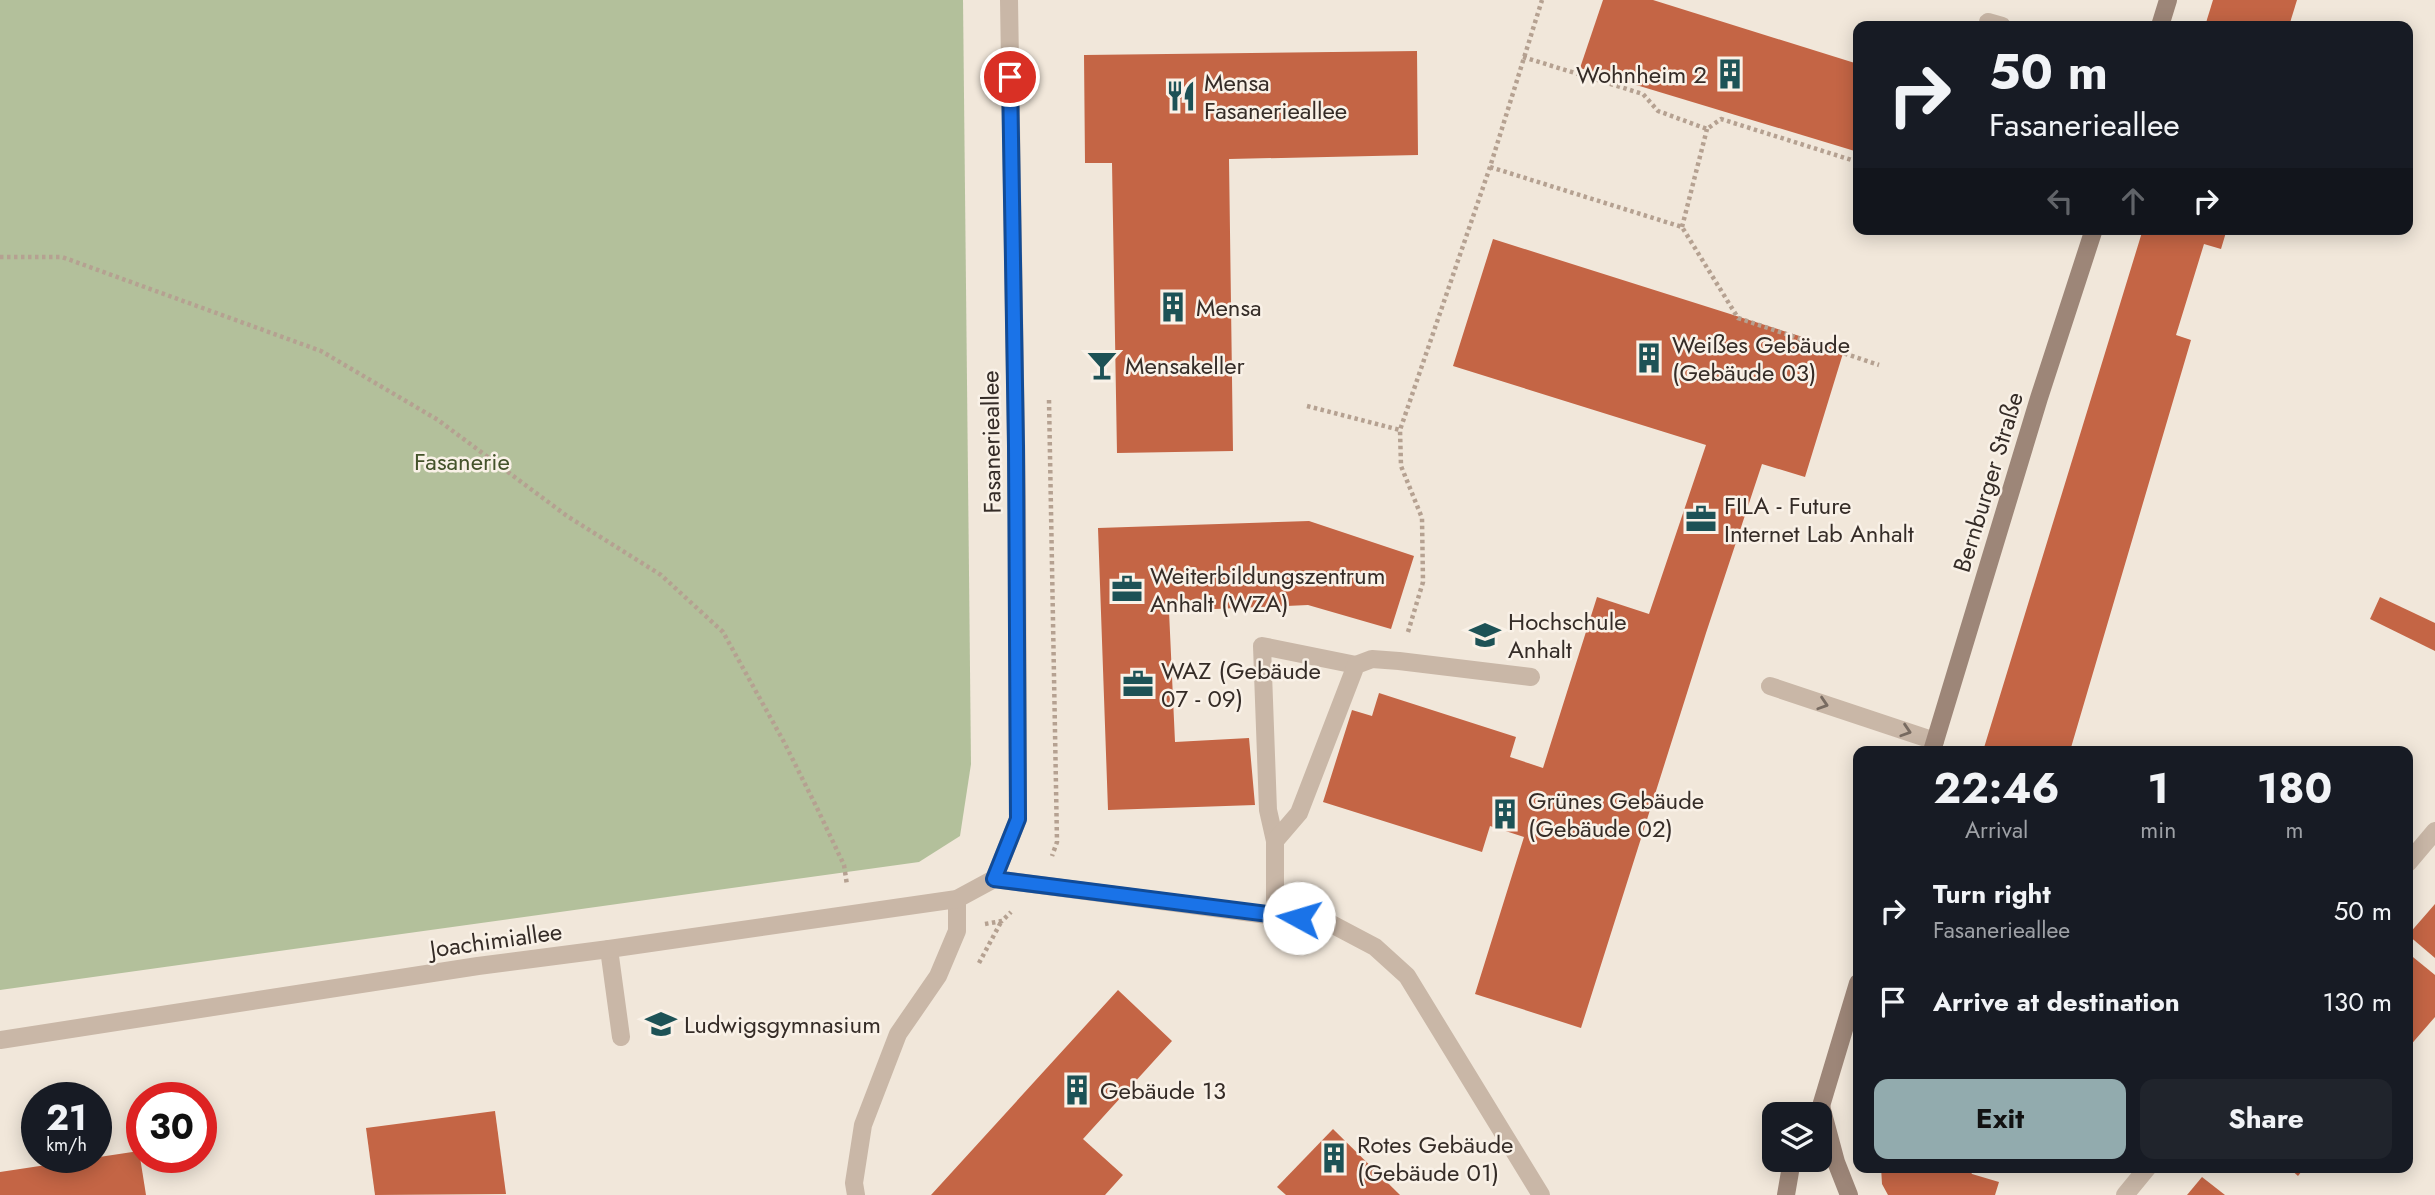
<!DOCTYPE html>
<html lang="en">
<head>
<meta charset="utf-8">
<style>
	body { margin:0; font-family:Jost,sans-serif; background:#20242c; color:#f1f3f6; height:100vh; display:flex; flex-direction:column; font-size:26px; white-space:nowrap }
	* { box-sizing:border-box; margin:0 }
	p { font-size:23px; color:#9ea1a6 }
	.icon { flex:none; width:38px; height:38px; fill:none; stroke:currentColor; stroke-width:2; stroke-linecap:round; stroke-linejoin:round }
	.map { position:relative; flex:1; overflow:hidden }
	.sheet { position:absolute; left:1853px; top:746px; width:560px; height:427px; display:flex; flex-direction:column; background:#171b24; border-radius:14px; box-shadow:0 4px 18px #0003 }
	.sheet>* { flex:none }
	.banner { position:absolute; left:1853px; top:21px; width:560px; height:214px; border-radius:14px; box-shadow:0 4px 18px #0003; background:#171b24; color:#f1f3f6; overflow:hidden }
	.tools { position:absolute; left:1762px; top:1102px; display:grid; gap:14px }
	.tools a { display:grid; place-items:center; width:70px; height:70px; border-radius:14px; background:#171b24; box-shadow:0 4px 18px #0003; font-size:35px }
	.speed { position:absolute; left:21px; top:1082px; display:flex; gap:14px; font-size:35px; font-weight:700; text-align:center }
	.speed>* { display:grid; place-content:center; width:91px; height:91px; border-radius:50%; background:#171b24; box-shadow:0 4px 18px #0003; line-height:1 }
	.speed small { font-size:18px; font-weight:400 }
	.speed .limit { border:10px solid #d22; background:#fff; color:#111 }
	.pin { position:absolute; display:grid; place-items:center; width:60px; height:60px; color:#fff; margin:-30px; border:4px solid #fff; border-radius:50%; box-shadow:0 2px 7px #0007 }
	.me { position:absolute; width:77px; margin:-38px; rotate:276deg; stroke-linejoin:round; filter:drop-shadow(0 0 5px #0008) }
	.turn { display:flex; align-items:center; gap:24px; height:147px; padding:0 21px; font-size:32px }
	.turn .icon { width:91px; height:91px; stroke-width:2.5 }
	.turn b { display:block; font-size:49px; line-height:60px }
	.lanes { display:flex; align-items:center; height:66px; padding:0 21px; background:#0003; justify-content:center; gap:35px; direction:ltr }
	.lanes .off { opacity:.35 }
	.eta { display:flex; justify-content:space-evenly; align-items:center; height:119px; text-align:center }
	.eta b { font-size:42px; font-weight:700; line-height:49px }
	.cta { display:flex; gap:14px; margin-top:auto; padding:14px 21px }
	.cta a { flex:1; height:80px; border-radius:14px; background:#92abae; color:#111; font-size:28px; font-weight:700; line-height:80px; text-align:center }
	.cta a+a { background:#20242c; color:#f1f3f6 }
	ul { padding:0; list-style:none }
	li { display:flex; align-items:center; gap:21px; height:91px; padding:0 21px }
	li div { flex:1 }
	li b { display:block; font-size:26px }
	li em { font-style:normal }
	.map>svg:first-child { display:block }
	.green { fill:#b3c09b }
	.building { fill:#c46545 }
	.lines { fill:none; stroke-linecap:round; stroke-linejoin:round }
	.path { stroke:#b5a191; stroke-width:4.5; stroke-dasharray:3.5 3.5; stroke-linecap:butt }
	.service { stroke:#c9b7a7; stroke-width:18 }
	.minor { stroke:#c9b7a7; stroke-width:18 }
	.secondary { stroke:#9d8678; stroke-width:18 }
	.oneway { stroke:#786b61 }
	.route-casing { stroke:#114b97; stroke-width:18 }
	.route { stroke:#1a73e8; stroke-width:12 }
	.labels { text-anchor:middle; dominant-baseline:central; stroke-width:5; stroke-linejoin:round; paint-order:stroke }
	.poi-label { font-size:24px; fill:#352c27; stroke:#f9f1e7; text-anchor:start }
	.street-label { font-size:24px; fill:#352c27; stroke:#f9f1e7 }
	.park-label { font-size:24px; fill:#44532b; stroke:#f9f1e7 }
</style>
</head>
<body>
<div class="map">
<svg width="2435" height="1195" viewBox="0 0 2435 1195">
	<rect width="100%" height="100%" fill="#f1e7da"/>
	<polygon class="green" points="0,0 963,0 971,764 960,836 919,862 0,990"/>
	<g class="building">
		<polygon points="1603,0 1653,0 1858,64 1858,152 1580,68"/>
		<polygon points="2213,0 2297,0 2289,26 2205,26"/>
		<polygon points="1417,51 1418,155 1229,159 1233,451 1117,453 1112,163 1085,163 1084,55"/>
		<polygon points="2143,229 2227,229 2221,249 2204,244 2176,335 2191,340 2070,751 1983,751"/>
		<polygon points="1493,239 1844,350 1805,477 1762,464 1706,633 1581,1028 1475,994 1524,837 1490,826 1482,852 1323,802 1352,710 1372,716 1379,693 1516,737 1510,757 1543,768 1597,597 1649,614 1706,445 1453,366"/>
		<polygon points="1309,521 1414,556 1391,629 1308,605 1169,611 1175,742 1249,738 1255,805 1108,810 1098,528"/>
		<polygon points="2380,597 2435,623 2435,651 2370,619"/>
		<polygon points="2435,904 2435,958 2408,935"/>
		<polygon points="2408,953 2435,975 2435,1017 2408,1048"/>
		<polygon points="1118,990 1172,1041 1083,1139 1123,1175 1105,1195 931,1195"/>
		<polygon points="495,1111 506,1194 375,1195 366,1128"/>
		<polygon points="1333,1129 1400,1195 1286,1195 1277,1187"/>
		<polygon points="139,1151 146,1195 0,1195 0,1172"/>
		<polygon points="1881,1167 1968,1167 1972,1174 1999,1182 1995,1195 1888,1195 1882,1184"/>
		<polygon points="2288,1167 2305,1167 2298,1176"/>
		<polygon points="2202,1177 2225,1195 2187,1195"/>
	</g>
	<g class="lines">
		<g class="path">
			<polyline points="1523,57 1643,94 1658,111 1707,129 1721,119 1858,162"/>
			<polyline points="1490,167 1682,227 1738,318 1879,365"/>
			<polyline points="1682,227 1707,129"/>
			<polyline points="0,257 62,257 321,351 438,420 567,516 661,575 723,632 784,742 817,808 844,865 847,885"/>
			<polyline points="1049,400 1057,842 1052,856"/>
			<polyline points="1307,406 1400,430"/>
			<polyline points="1408,632 1423,582 1422,518 1401,466 1400,430 1490,167 1542,0"/>
			<polyline points="985,924 1002,921 1011,912"/>
			<polyline points="979,963 1001,922"/>
		</g>
		<g class="service">
			<polyline points="1275,841 1268,810 1262,646 1356,665"/>
			<polyline points="1275,916 1275,841 1299,813 1356,665 1372,659 1399,661 1531,677"/>
			<polyline points="609,949 621,1037"/>
			<polyline points="856,1195 854,1183 863,1125 898,1034 938,976 957,931 957,899"/>
		</g>
		<g class="minor">
			<polyline points="1988,22 2002,26"/>
			<polyline points="1770,686 1935,741"/>
			<polyline points="2408,863 2435,831"/>
			<polyline points="994,879 1018,819 1017,501 1009,0"/>
			<polyline points="994,879 1275,916 1322,919 1375,947 1407,976 1541,1195"/>
			<polyline points="0,1040 478,966 609,949 957,899 994,879"/>
			<polyline points="2125,1195 2148,1167"/>
		</g>
		<g class="secondary">
			<polyline points="2160,26 2168,0"/>
			<polyline points="1932,751 2039,398 2094,229"/>
			<polyline points="1821,1106 1836,1162 1849,1195"/>
			<polyline points="1815,1115 1821,1106 1858,983"/>
			<polyline points="1786,1195 1792,1160"/>
		</g>
	</g>
	<defs><path id="oneway-chevron" d="M-2-3.5L2.5 0L-2 3.5" fill="none" stroke-width="1.6" stroke-linecap="round" stroke-linejoin="round" transform="scale(1.75)"/></defs>
	<g class="oneway">
		<use href="#oneway-chevron" transform="translate(1823 704) rotate(18)"/>
		<use href="#oneway-chevron" transform="translate(1906 731) rotate(18)"/>
	</g>
	<g class="lines">
		<g class="route-casing">
			<polyline id="route" points="1010,77 1016,446 1018,819 994,879 1299,918"/>
		</g>
		<use href="#route" class="route"/>
	</g>
	<defs>
		<g id="building-bare" transform="scale(2.415)"><path d="M-4-6H4V6H1V3H-1V6H-4ZM-2.5-4.3h1.7v1.8h-1.7ZM.8-4.3h1.7v1.8H.8ZM-2.5-1h1.7V.8h-1.7ZM.8-1h1.7V.8H.8Z" fill="#1d5256" stroke="#f9f1e7" stroke-width="2.5" paint-order="stroke"/></g>
		<g id="restaurant-bare" transform="scale(2.415)"><path d="M-5-6h1v4h1v-4h1v4h1v-4h1v5L-1.5 .5V6h-2V.5L-5-1ZM5-6V6H3V1.5H1.5Q1.5-4 5-6Z" fill="#1d5256" stroke="#f9f1e7" stroke-width="2.5" paint-order="stroke"/></g>
		<g id="bar-bare" transform="scale(2.415)"><path d="M-6-5H6L.8 .8V4.5H3.5V6h-7V4.5H-.8V.8Z" fill="#1d5256" stroke="#f9f1e7" stroke-width="2.5" paint-order="stroke"/></g>
		<g id="office-bare" transform="scale(2.415)"><path d="M-6-3h4V-5.5h4V-3h4V5H-6ZM-1-4.5V-3h2v-1.5ZM-6 0V1H6V0Z" fill="#1d5256" stroke="#f9f1e7" stroke-width="2.5" paint-order="stroke"/></g>
		<g id="university-bare" transform="scale(2.415)"><path d="M0-5L7-2L0 1L-7-2ZM-4 1L0 2.5L4 1V4Q0 6-4 4Z" fill="#1d5256" stroke="#f9f1e7" stroke-width="2.5" paint-order="stroke"/></g>
		<g id="school-bare" transform="scale(2.415)"><path d="M0-5L7-2L0 1L-7-2ZM-4 1L0 2.5L4 1V4Q0 6-4 4Z" fill="#1d5256" stroke="#f9f1e7" stroke-width="2.5" paint-order="stroke"/></g>
	</defs>
	<g fill-rule="evenodd">
		<use href="#building-bare" x="1730" y="74"/>
		<use href="#restaurant-bare" x="1181" y="96"/>
		<use href="#building-bare" x="1173" y="307"/>
		<use href="#building-bare" x="1649" y="358"/>
		<use href="#bar-bare" x="1102" y="365"/>
		<use href="#office-bare" x="1701" y="519"/>
		<use href="#office-bare" x="1127" y="589"/>
		<use href="#university-bare" x="1485" y="635"/>
		<use href="#office-bare" x="1138" y="684"/>
		<use href="#building-bare" x="1505" y="814"/>
		<use href="#school-bare" x="661" y="1024"/>
		<use href="#building-bare" x="1077" y="1090"/>
		<use href="#building-bare" x="1334" y="1158"/>
	</g>
	<g class="labels">
		<g class="poi-label">
			<text x="1707" y="74" text-anchor="end">Wohnheim 2</text>
			<text x="1204" y="82">Mensa<tspan x="1204" dy="28">Fasanerieallee</tspan></text>
			<text x="1196" y="307">Mensa</text>
			<text x="1672" y="344">Weißes Gebäude<tspan x="1672" dy="28">(Gebäude 03)</tspan></text>
			<text x="1125" y="365">Mensakeller</text>
			<text x="1724" y="505">FILA - Future<tspan x="1724" dy="28">Internet Lab Anhalt</tspan></text>
			<text x="1150" y="575">Weiterbildungszentrum<tspan x="1150" dy="28">Anhalt (WZA)</tspan></text>
			<text x="1508" y="621">Hochschule<tspan x="1508" dy="28">Anhalt</tspan></text>
			<text x="1161" y="670">WAZ (Gebäude<tspan x="1161" dy="28">07 - 09)</tspan></text>
			<text x="1528" y="800">Grünes Gebäude<tspan x="1528" dy="28">(Gebäude 02)</tspan></text>
			<text x="684" y="1024">Ludwigsgymnasium</text>
			<text x="1100" y="1090">Gebäude 13</text>
			<text x="1357" y="1144">Rotes Gebäude<tspan x="1357" dy="28">(Gebäude 01)</tspan></text>
		</g>
		<g class="street-label">
			<text transform="translate(991 442) rotate(-91)">Fasanerieallee</text>
			<text transform="translate(1988 482) rotate(-73)">Bernburger Straße</text>
			<text transform="translate(496 940) rotate(-8)">Joachimiallee</text>
		</g>
		<g class="park-label">
			<text x="462" y="461">Fasanerie</text>
		</g>
	</g>
</svg>
<div class="tools">
<a><svg class="icon" aria-label="layers" viewBox="0 0 24 24"><path d="M12 4l9 5-9 5-9-5zM3 14l9 5 9-5"/></svg></a>
</div>
<div class="speed"><div>21<small>km/h</small></div><div class="limit">30</div></div>
<div class="pin" style="left:1010px;top:77px;background:#d93025"><svg class="icon" aria-label="arrive" viewBox="0 0 24 24"><path d="M6 21V4h12l-3 4 3 4H6"/></svg></div>
<svg class="me" style="left:1299px;top:918px" viewBox="-20 -20 40 40"><circle r="19" fill="#fff"/><path d="M0-13L10 11 0 6-10 11z" fill="#1a73e8"/></svg>
<div class="banner">
<div class="turn"><svg class="icon" aria-label="right" viewBox="0 0 24 24"><path d="M7 20v-9h11M14 6l5 5-5 5"/></svg><div><b>50 m</b>Fasanerieallee</div></div>
<div class="lanes"><svg class="icon off" aria-label="left" viewBox="0 0 24 24"><path d="M17 20v-9H6M10 6l-5 5 5 5"/></svg><svg class="icon off" aria-label="ahead" viewBox="0 0 24 24"><path d="M12 20V5M6 11l6-6 6 6"/></svg><svg class="icon" aria-label="right" viewBox="0 0 24 24"><path d="M7 20v-9h11M14 6l5 5-5 5"/></svg></div>
</div>
<section class="sheet">
<div class="eta">
<div><b>22:46</b><p>Arrival</p></div>
<div><b>1</b><p>min</p></div>
<div><b>180</b><p>m</p></div>
</div>
<ul>
<li><svg class="icon" aria-label="right" viewBox="0 0 24 24"><path d="M7 20v-9h11M14 6l5 5-5 5"/></svg><div><b>Turn right</b><p>Fasanerieallee</p></div><em>50 m</em></li>
<li><svg class="icon" aria-label="arrive" viewBox="0 0 24 24"><path d="M6 21V4h12l-3 4 3 4H6"/></svg><div><b>Arrive at destination</b></div><em>130 m</em></li>
</ul>
<div class="cta"><a>Exit</a><a>Share</a></div>
</section>
</div>
</body>
</html>
